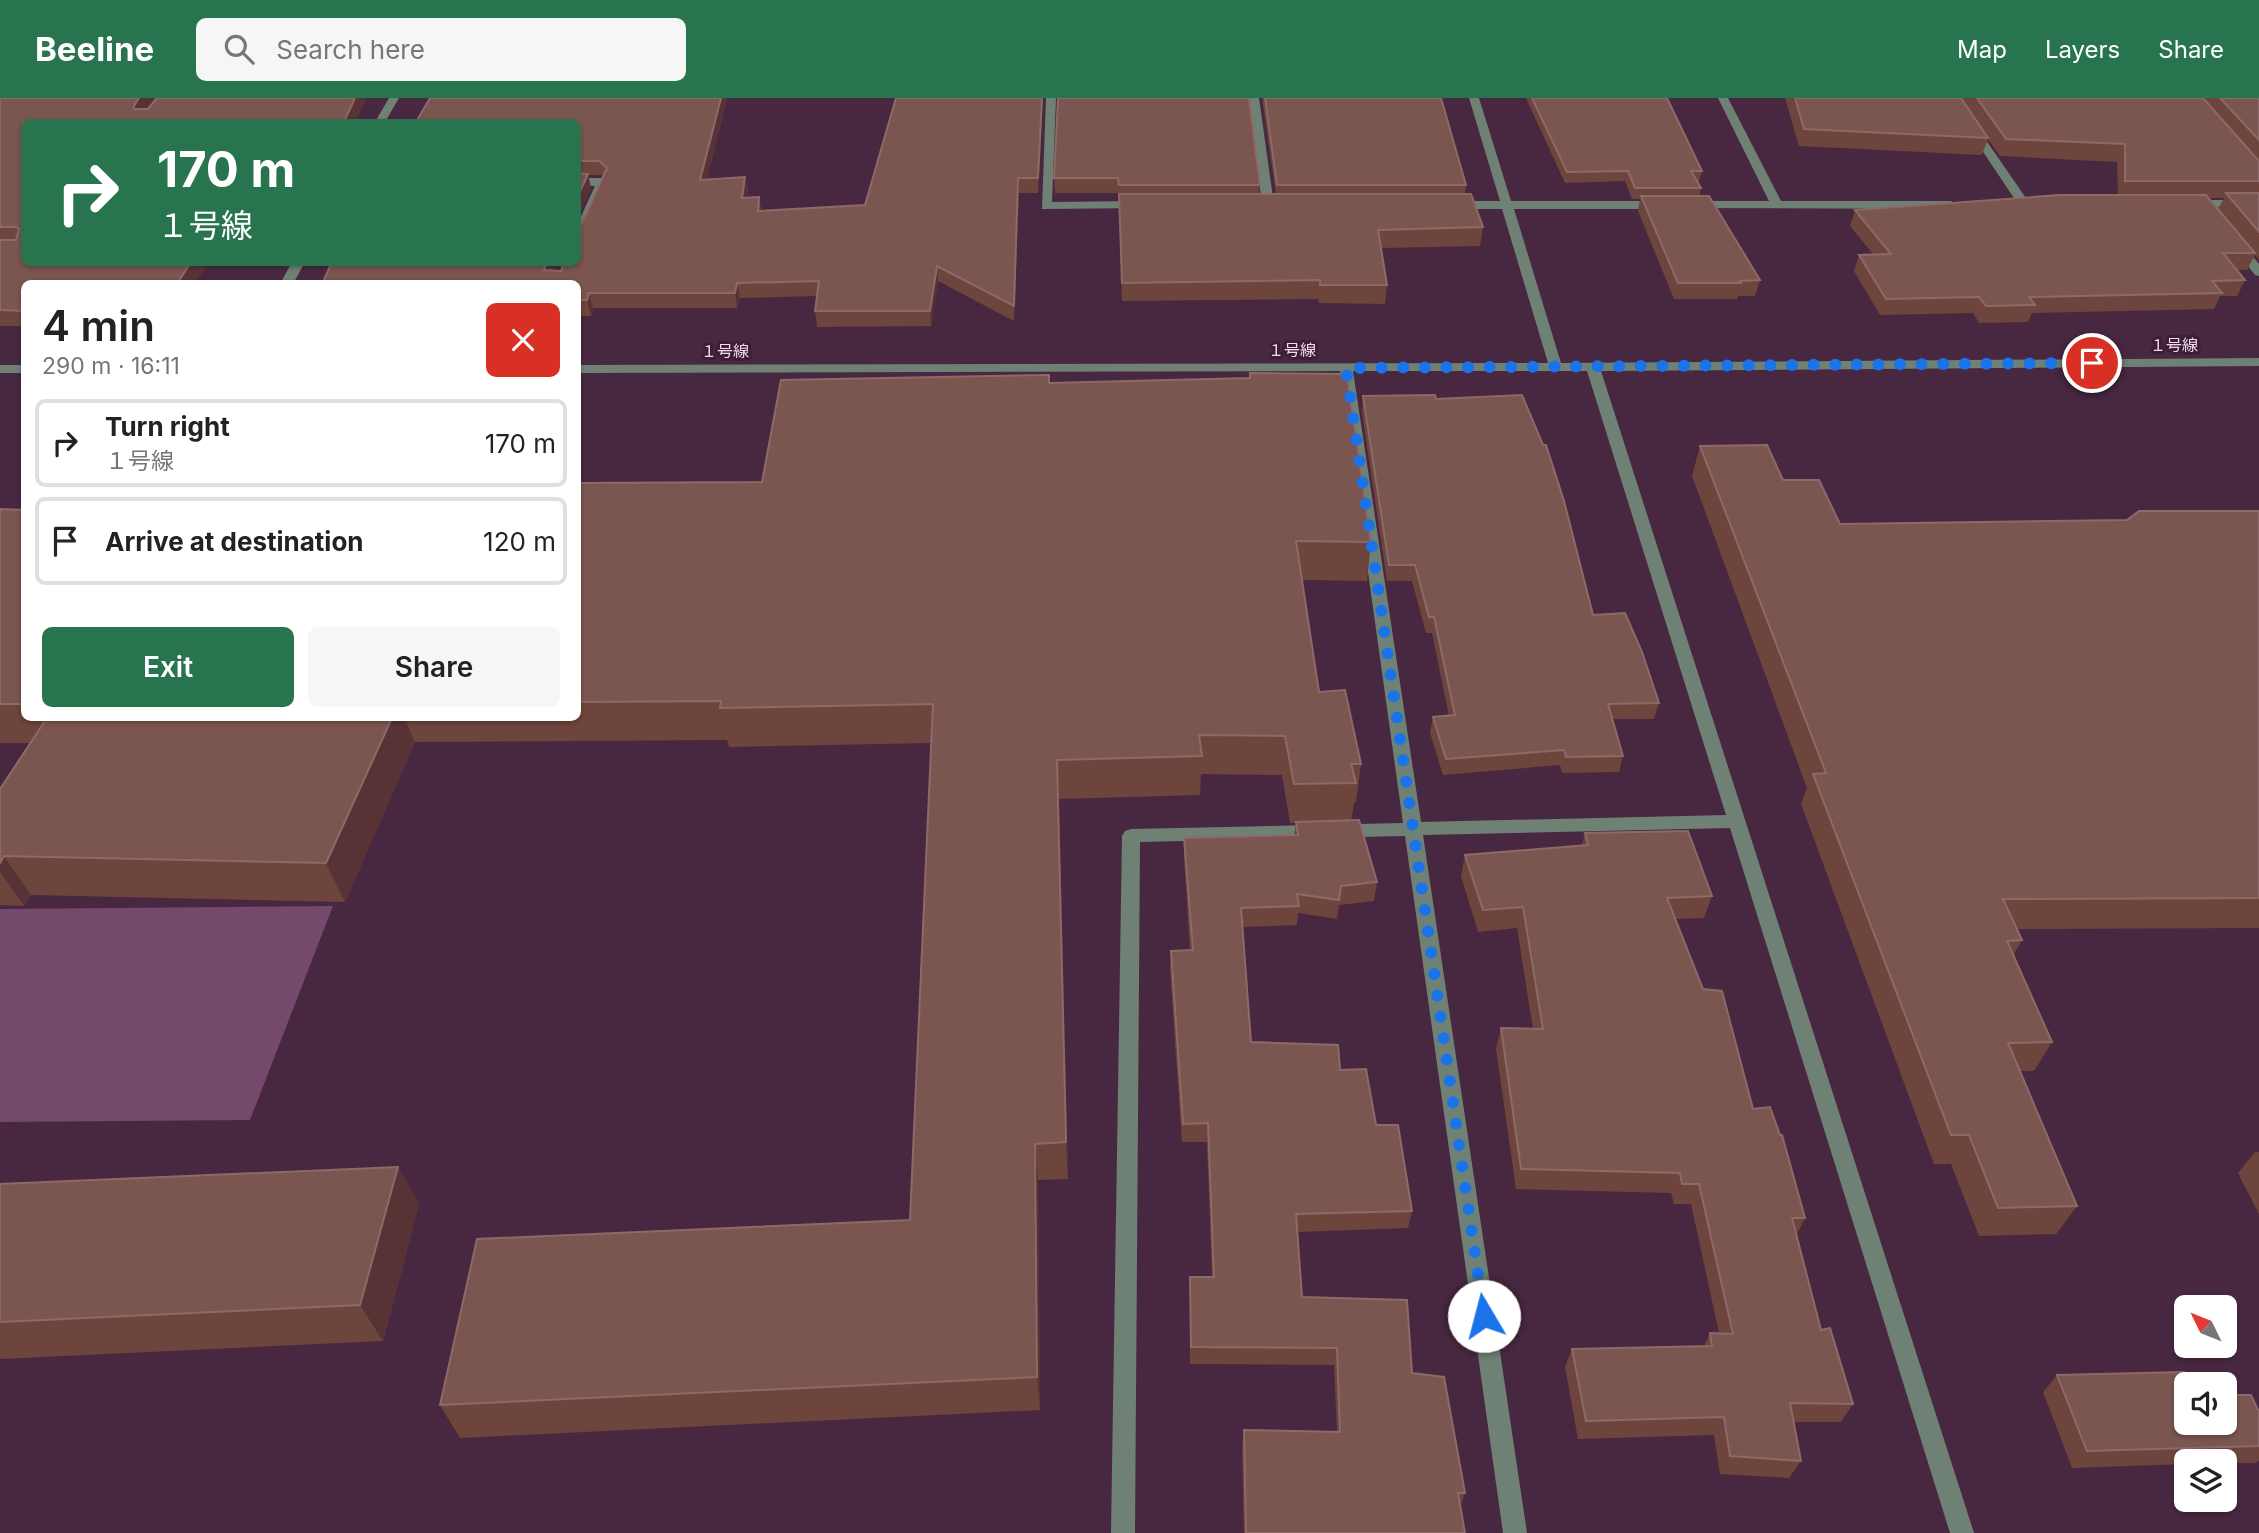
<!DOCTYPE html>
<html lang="en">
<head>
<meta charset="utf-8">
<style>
	body { margin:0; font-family:Inter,"Noto Sans JP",sans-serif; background:#f6f6f6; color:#222; height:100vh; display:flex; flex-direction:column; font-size:26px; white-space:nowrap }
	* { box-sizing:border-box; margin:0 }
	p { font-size:23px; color:#767676 }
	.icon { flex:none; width:38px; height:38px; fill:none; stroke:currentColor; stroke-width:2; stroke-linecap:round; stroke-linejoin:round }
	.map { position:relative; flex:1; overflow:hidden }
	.drawer { position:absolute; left:21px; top:182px; width:560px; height:441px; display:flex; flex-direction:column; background:#fff; border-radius:10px; box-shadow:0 2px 5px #0004 }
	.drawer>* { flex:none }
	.banner { position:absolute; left:21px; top:21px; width:560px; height:147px; border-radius:10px; box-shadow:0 2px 5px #0004; background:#28744e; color:#fff; overflow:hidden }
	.needle { width:46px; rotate:313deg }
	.tools { position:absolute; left:2174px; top:1197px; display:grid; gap:14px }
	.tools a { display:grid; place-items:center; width:63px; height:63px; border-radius:10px; background:#fff; box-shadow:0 2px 5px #0004; font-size:35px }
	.pin { position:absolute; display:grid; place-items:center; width:60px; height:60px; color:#fff; margin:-30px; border:4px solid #fff; border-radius:50%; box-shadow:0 2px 7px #0007 }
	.me { position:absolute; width:77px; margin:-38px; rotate:352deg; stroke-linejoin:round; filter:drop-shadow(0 0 5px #0008) }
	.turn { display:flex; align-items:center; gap:24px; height:147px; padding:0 21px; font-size:32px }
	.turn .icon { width:91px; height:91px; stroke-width:2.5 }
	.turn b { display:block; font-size:49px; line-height:60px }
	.round { display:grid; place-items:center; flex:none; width:74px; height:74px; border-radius:10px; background:#f6f6f6 }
	.summary { display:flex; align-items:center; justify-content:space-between; height:119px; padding:0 21px }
	h1 { font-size:42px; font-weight:600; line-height:52px }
	.cta { display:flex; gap:14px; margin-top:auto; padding:14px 21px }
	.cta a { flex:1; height:80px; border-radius:10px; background:#28744e; color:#fff; font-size:28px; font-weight:600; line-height:80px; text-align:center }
	.cta a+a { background:#f6f6f6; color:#222 }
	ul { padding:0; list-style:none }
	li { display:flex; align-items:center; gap:21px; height:88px; margin:0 14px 10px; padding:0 7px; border:4px solid #e0e0e0; border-radius:10px }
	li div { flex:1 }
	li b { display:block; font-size:26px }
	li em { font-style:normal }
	header { display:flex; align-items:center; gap:42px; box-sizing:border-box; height:98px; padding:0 35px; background:#28744e; color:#fff }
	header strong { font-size:33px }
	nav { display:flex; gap:38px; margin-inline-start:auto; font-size:24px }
	.search { width:490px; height:63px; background:#f6f6f6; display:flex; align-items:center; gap:18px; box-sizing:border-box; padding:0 24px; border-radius:10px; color:#767676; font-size:26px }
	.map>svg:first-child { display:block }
	.green { fill:#74496b }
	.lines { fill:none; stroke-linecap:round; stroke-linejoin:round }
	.minor { fill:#6f8174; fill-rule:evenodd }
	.wall { fill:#6d453c; fill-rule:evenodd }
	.shaded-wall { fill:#583336 }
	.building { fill:#7b554f; stroke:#8d6a67; stroke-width:2 }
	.route { stroke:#1a73e8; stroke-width:12; stroke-dasharray:0 21.6 }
	.labels { text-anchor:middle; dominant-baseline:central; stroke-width:6; stroke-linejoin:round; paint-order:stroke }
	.far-street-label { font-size:16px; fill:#efdae9; stroke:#3d1e37 }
</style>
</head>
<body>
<header>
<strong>Beeline</strong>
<div class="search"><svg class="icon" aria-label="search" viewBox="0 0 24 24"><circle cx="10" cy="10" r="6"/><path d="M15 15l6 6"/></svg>Search here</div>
<nav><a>Map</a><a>Layers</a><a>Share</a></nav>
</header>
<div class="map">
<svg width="2259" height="1435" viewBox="0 0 2259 1435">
	<rect width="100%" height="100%" fill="#482841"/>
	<polygon class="green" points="333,808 250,1022 0,1024 0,811"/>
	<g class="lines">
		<g class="minor">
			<polygon points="389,0 399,0 385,24 375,24"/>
			<polygon points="1046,0 1056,0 1052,104 1143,103 1149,107 1147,110 1042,111"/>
			<polygon points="1249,0 1259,0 1274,107 1268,111 1262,107"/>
			<path d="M1469 0H1479L1511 103H1661L1667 107 1661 111H1514L1561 265 2259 260V268L1601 273 1974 1435H1950L1730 730 1423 737 1527 1435H1503L1405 738 1140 744 1135 1435H1111L1122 738 1125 733 1131 731 1403 725 1340 273 578 275V267L1548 265 1502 111H1451L1445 107 1451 103H1500ZM1353 273H1587L1726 717 1421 724Z"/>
			<polygon points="1718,0 1728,0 1781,103 1951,103 1957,107 1951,111 1688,110 1686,107 1692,103 1769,103"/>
			<polygon points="1947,0 1957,0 2030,106 2028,109 2020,109"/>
			<polygon points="578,80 602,80 608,84 584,138 578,142 578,125 595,88 578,87"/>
			<polygon points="2193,102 2259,102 2259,110 2189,109 2189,103"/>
			<polygon points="2237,143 2241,144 2259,166 2259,178 2255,177 2231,147"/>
			<polygon points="292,164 305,164 293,186 280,186"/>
			<rect x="0" y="267" width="24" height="8"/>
		</g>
	</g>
	<g class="wall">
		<polygon points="0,0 24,24 210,164 193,186 24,186 24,228 0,228"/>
		<polygon points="430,0 727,0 707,81 745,79 748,94 747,100 759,99 761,112 865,107 896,0 1043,0 1038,95 1019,95 1014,223 938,183 931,228 817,229 815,213 817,198 740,200 737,210 593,210 591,218 578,218 578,186 322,186 557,164 553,173 561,173 603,79 602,77 588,77 591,90 578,120 578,24"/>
		<polygon points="1058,0 1260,87 1259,96 1276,96 1262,0 1441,0 1466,87 1465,96 1483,129 1480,148 1381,150 1387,187 1385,206 1319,205 1318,201 1122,203 1119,95 1055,95 1054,80"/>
		<polygon points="1526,0 1667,0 1702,73 1699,83 1697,84 1701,90 1699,98 1760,182 1755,198 1738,198 1737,201 1674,201 1638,113 1640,101 1632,101 1625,83 1565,85"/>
		<path d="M1785 0H2259V162L2255 157 2247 172H2237L2245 182 2237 198H2220L2214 211 2032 215 2028 224 1979 225 1973 215 1880 217 1854 173 1859 157 1873 156 1850 128 1855 112 2118 97 2117 64 2000 58 1988 41 1982 57 1799 48ZM2209 100H2224L2218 111Z"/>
		<polygon points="1250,275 1371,444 1367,483 1302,482 1319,594 1361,666 1356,704 1354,705 1351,723 1377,784 1374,803 1339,807 1337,821 1298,815 1297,827 1243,829 1251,944 1340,972 1376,1027 1412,1113 1408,1130 1298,1134 1302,1199 1412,1275 1465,1395 1460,1409 1465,1435 1244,1435 1242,1348 1244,1332 1337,1334 1334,1267 1190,1266 1190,1179 1212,1179 1207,1044 1182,1044 1170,872 1171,853 1190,853 1184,760 1184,740 1294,737 1296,725 1290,725 1282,677 1201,676 1200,697 1059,701 1068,1081 1038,1082 1040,1312 460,1340 440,1307 910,1122 931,645 729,649 727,642 415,644 345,804 31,797 24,808 0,807 0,691 30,645 0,645 0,411 24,412 24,620 578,620 578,385 762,384 1049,285 1249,280"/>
		<polygon points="1363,298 1436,301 1593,517 1659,605 1654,621 1612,621 1623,658 1619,674 1562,675 1560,667 1443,677 1430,635 1433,619 1449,618 1432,535 1426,535 1412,483 1387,483 1362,314"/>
		<polygon points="1700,348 1783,382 1840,426 2127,422 2259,413 2259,830 2017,831 2022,842 2013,858 2052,944 2034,973 2020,973 2077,1108 2056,1136 1979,1138 1951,1066 1934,1066 1801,706 1807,690 1692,378"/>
		<polygon points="1585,735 1712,798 1704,820 1675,821 1753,1011 1805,1120 1796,1138 1821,1232 1853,1306 1841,1324 1793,1324 1801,1363 1789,1380 1720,1376 1714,1337 1578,1341 1565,1269 1572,1251 1704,1248 1710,1235 1719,1235 1691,1106 1674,1106 1671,1095 1516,1091 1496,951 1501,930 1533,931 1517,830 1478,834 1461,778 1465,757 1582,747"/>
		<polygon points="2255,1054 2259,1054 2259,1116 2238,1075"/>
		<polygon points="398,1069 419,1106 383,1243 0,1261 0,1086"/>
		<polygon points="2057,1277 2186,1325 2259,1314 2259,1362 2256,1365 2224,1365 2224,1363 2186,1363 2186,1366 2072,1370 2043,1294"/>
	</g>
	<g class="shaded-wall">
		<polygon points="139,0 157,0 140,22 134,11 134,8"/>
		<polygon points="355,0 366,0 356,24 344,24"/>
		<polygon points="721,0 727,0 703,96 700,82"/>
		<polygon points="1042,0 1043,0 1038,95 1038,80"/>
		<polygon points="588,76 591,90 578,120 578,98"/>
		<polygon points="745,79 748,94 745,115 742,100"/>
		<polygon points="1018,80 1019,95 1014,223 1014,208"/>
		<polygon points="191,164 210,164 193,186 177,186"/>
		<polygon points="547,164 557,164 549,186 544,172"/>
		<polygon points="937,168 938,183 931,228 930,213"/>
		<polygon points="737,185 740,200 737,210 735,195"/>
		<polygon points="589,195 593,210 591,218 587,202"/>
		<polygon points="392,620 404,620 415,644 345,804 326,765"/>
		<polygon points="1057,662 1059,701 1068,1081 1066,1044"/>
		<polygon points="4,758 31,797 24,808 0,774 0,765"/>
		<polygon points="1035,1046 1038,1082 1040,1312 1037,1279"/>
		<polygon points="398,1069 419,1106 383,1243 360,1207"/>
	</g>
	<g class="building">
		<polygon points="0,0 139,0 134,8 134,11 148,11 157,0 355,0 344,24 24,24 24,164 191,164 177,186 24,186 24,213 0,212 0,142 16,142 19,131 16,129 0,129"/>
		<polygon points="430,0 721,0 700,82 745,79 742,100 759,99 758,113 865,107 896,0 1042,0 1038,80 1018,80 1014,208 937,168 930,213 815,213 819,183 737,185 735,195 589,195 587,202 578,202 578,186 322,186 332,164 547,164 544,172 561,173 564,164 578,164 578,127 582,125 607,70 599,63 578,63 578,24 416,24"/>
		<polygon points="1058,0 1249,0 1260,87 1119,87 1118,80 1054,80"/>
		<polygon points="1265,0 1441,0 1466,87 1277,87"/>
		<polygon points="1532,0 1667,0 1702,73 1691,73 1701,90 1635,90 1628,73 1567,74"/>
		<polygon points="1795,0 1961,0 1988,40 1804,31"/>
		<polygon points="1977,0 2203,0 2259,63 2259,83 2125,83 2125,46 2006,41"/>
		<polygon points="2220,0 2259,0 2259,42"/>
		<polygon points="578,75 588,76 578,98"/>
		<polygon points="2226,95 2259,95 2259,134"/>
		<polygon points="1119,96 1471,96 1483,129 1378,132 1387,187 1320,187 1320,182 1122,185"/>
		<polygon points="2060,97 2206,97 2255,155 2223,155 2245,182 2212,183 2222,195 2029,199 2035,207 1986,208 1979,199 1886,201 1859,157 1891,156 1855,112"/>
		<polygon points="1641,98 1709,98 1760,182 1740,183 1741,185 1678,185"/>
		<polygon points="1250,275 1347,276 1371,444 1296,443 1319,594 1345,592 1361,666 1351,666 1356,685 1294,686 1285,638 1199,637 1202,658 1057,662 1066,1044 1035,1046 1037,1279 440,1307 477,1141 910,1122 933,606 720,610 721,603 578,604 578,385 762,384 781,282 1049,277 1049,285 1250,280"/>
		<polygon points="1435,297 1436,301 1522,297 1543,347 1546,347 1564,403 1593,517 1625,515 1642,554 1659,605 1608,606 1623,658 1566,659 1564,652 1446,661 1433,619 1455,617 1434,519 1429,519 1415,467 1389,467 1363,298"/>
		<polygon points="1767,347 1783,382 1819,382 1840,426 2127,422 2139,413 2259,413 2259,800 2003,801 2022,842 2007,843 2052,944 2008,945 2077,1108 1998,1110 1969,1037 1951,1037 1813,676 1826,675 1700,348"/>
		<polygon points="0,411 24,412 24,606 0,606"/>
		<polygon points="47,620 392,620 326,765 4,758 0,765 0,691"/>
		<polygon points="1359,722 1377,784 1341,788 1339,802 1297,796 1299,808 1241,810 1251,944 1338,947 1340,972 1366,971 1376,1027 1398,1027 1412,1113 1296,1116 1302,1199 1407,1202 1412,1275 1444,1279 1465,1395 1458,1395 1465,1435 1246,1435 1244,1332 1340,1334 1337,1250 1191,1249 1190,1179 1214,1179 1208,1025 1183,1026 1171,853 1193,852 1184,740 1298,737 1296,724"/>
		<polygon points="1688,733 1712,798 1667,800 1703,891 1722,893 1753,1011 1770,1009 1780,1037 1782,1037 1805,1120 1792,1120 1821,1232 1830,1230 1853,1306 1790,1305 1801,1363 1730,1358 1724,1319 1586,1323 1572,1251 1712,1248 1710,1235 1733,1236 1699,1086 1682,1086 1680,1075 1521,1071 1501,930 1543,931 1523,809 1483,812 1465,757 1588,747 1585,735"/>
		<polygon points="398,1069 360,1207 0,1224 0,1086"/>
		<polygon points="2184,1274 2190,1286 2186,1286 2186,1325 2224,1325 2224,1297 2251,1297 2259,1314 2259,1348 2087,1353 2057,1277"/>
	</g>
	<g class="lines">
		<polyline class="route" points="1484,1218 1346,270 2092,265"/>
	</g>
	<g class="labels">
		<g class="far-street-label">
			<text x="2174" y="247">１号線</text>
			<text x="1292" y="252">１号線</text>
			<text x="725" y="253">１号線</text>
		</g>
	</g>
</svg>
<div class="tools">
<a><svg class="needle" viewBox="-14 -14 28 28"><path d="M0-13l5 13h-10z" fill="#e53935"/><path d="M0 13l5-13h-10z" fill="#767676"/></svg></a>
<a><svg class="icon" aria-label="sound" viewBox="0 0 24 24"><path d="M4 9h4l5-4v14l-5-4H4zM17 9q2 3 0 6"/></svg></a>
<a><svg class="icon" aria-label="layers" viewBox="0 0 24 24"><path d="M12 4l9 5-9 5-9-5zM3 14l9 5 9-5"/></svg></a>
</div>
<div class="pin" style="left:2092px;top:265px;background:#d93025"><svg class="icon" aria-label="arrive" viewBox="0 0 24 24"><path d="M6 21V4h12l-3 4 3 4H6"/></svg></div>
<svg class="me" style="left:1484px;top:1218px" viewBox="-20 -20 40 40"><circle r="19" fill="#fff"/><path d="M0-13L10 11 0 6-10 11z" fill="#1a73e8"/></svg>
<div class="banner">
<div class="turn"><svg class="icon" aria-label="right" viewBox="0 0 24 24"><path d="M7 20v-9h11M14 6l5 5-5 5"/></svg><div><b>170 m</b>１号線</div></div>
</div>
<section class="drawer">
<div class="summary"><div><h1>4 min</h1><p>290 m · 16:11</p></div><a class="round" style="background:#d93025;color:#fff"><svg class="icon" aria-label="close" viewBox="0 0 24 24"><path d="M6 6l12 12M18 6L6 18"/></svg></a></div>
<ul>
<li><svg class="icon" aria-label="right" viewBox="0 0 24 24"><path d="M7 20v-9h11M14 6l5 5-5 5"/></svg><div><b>Turn right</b><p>１号線</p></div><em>170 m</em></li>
<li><svg class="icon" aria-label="arrive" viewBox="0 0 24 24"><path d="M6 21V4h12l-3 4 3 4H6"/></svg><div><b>Arrive at destination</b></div><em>120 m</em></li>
</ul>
<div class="cta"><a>Exit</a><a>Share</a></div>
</section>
</div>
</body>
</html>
